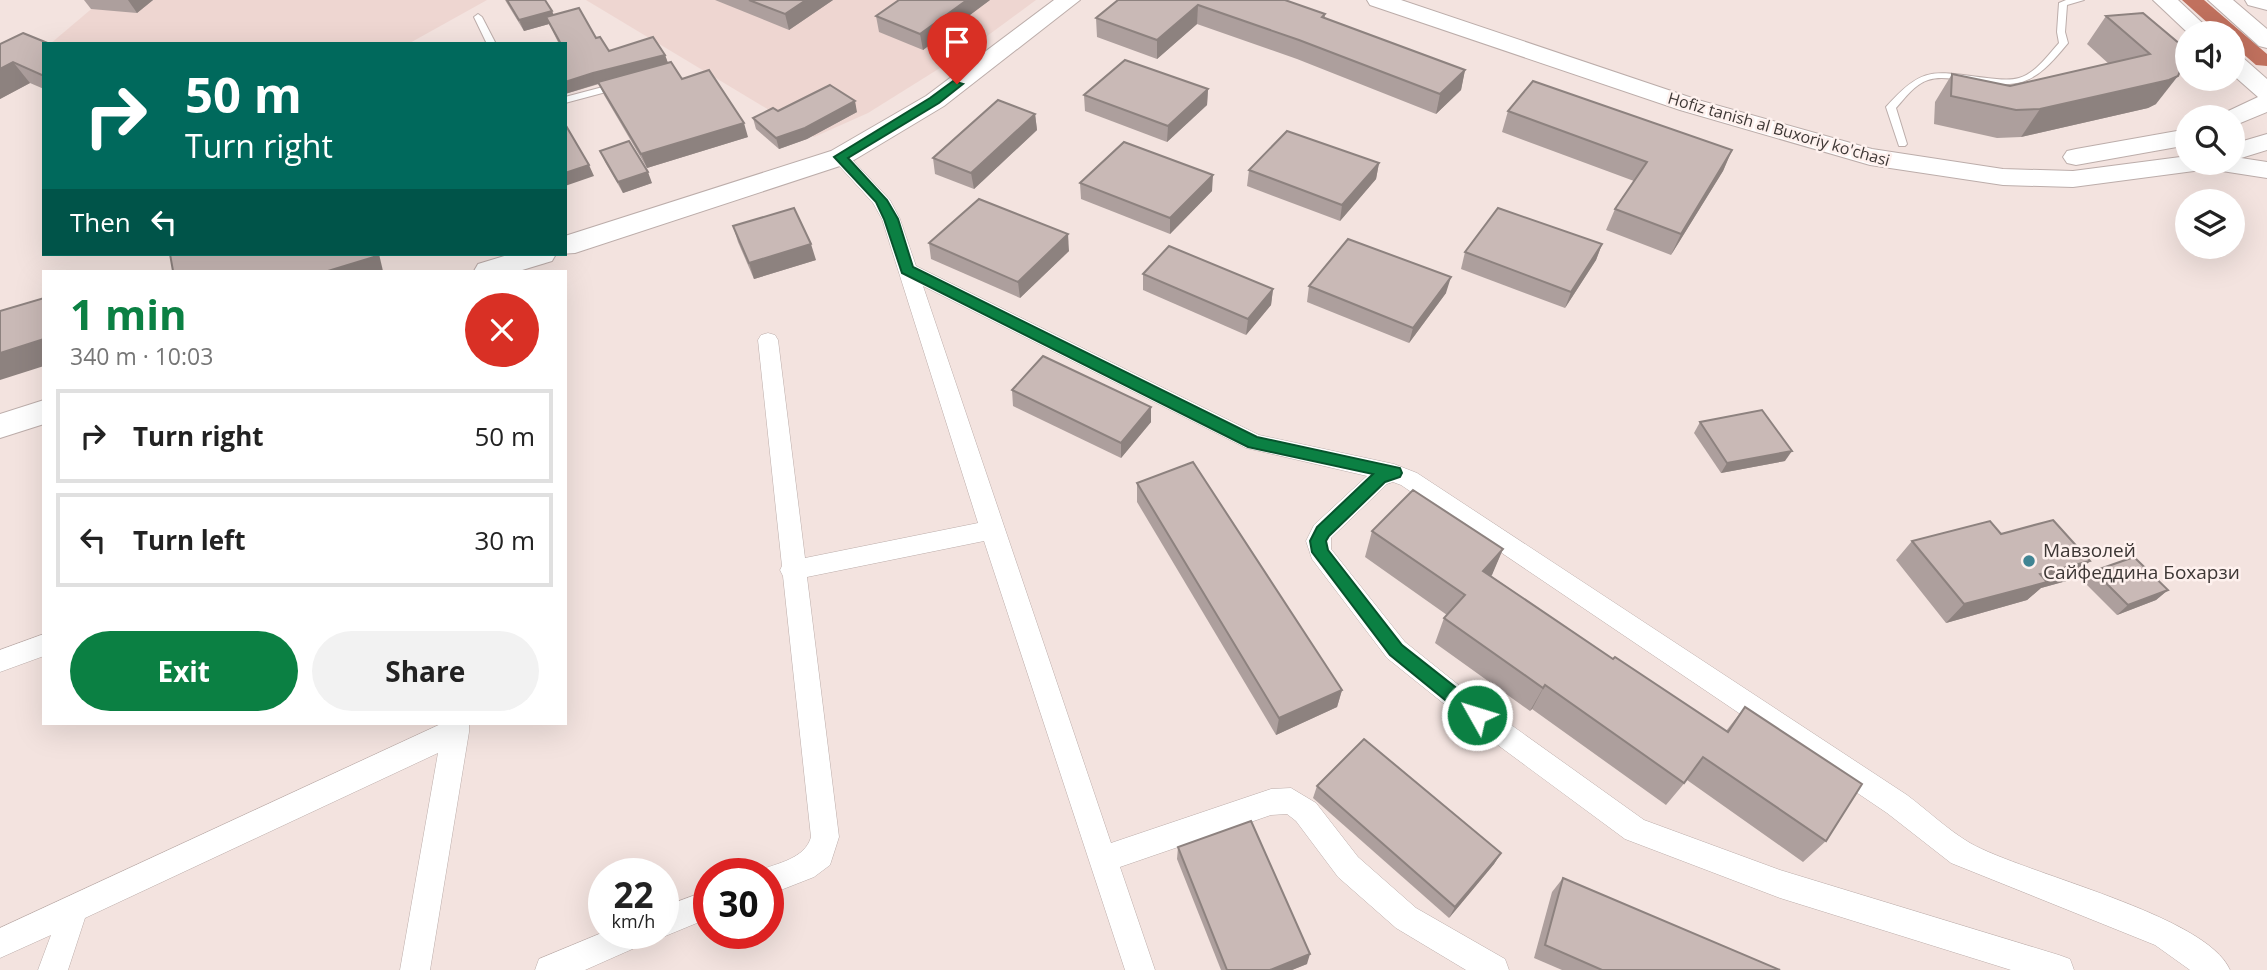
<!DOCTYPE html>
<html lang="en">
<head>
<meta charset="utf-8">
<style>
	body { margin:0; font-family:"Open Sans",sans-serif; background:#f2f2f2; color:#222; height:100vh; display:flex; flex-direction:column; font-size:26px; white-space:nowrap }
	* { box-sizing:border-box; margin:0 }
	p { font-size:23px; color:#767676 }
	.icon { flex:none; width:38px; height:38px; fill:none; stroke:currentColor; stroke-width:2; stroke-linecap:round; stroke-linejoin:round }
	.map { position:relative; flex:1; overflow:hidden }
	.side { position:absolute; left:42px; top:270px; width:525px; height:455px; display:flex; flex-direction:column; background:#fff; border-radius:0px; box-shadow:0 7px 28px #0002 }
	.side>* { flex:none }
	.guide { position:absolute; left:42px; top:42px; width:525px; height:214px; border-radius:0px; box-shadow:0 7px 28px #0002; background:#00695c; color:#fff; overflow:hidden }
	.tools { position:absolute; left:2175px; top:21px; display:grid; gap:14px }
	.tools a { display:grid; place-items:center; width:70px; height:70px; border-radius:50%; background:#fff; box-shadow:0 7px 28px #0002; font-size:35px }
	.speed { position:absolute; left:588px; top:858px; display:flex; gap:14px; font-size:35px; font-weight:700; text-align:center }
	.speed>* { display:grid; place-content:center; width:91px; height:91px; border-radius:50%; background:#fff; box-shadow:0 7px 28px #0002; line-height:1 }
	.speed small { font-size:18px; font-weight:400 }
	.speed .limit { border:10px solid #d22; background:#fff; color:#111 }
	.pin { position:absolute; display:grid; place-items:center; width:60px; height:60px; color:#fff; margin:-72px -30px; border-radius:50% 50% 50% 0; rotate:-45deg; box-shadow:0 0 7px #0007 }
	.pin .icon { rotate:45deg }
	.me { position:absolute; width:77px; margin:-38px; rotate:309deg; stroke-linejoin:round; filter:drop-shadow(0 0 5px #0008) }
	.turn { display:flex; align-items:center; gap:24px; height:147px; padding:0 28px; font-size:32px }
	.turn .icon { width:91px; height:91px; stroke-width:2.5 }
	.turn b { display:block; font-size:49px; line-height:60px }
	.then { display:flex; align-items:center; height:66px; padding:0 28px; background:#0003; gap:14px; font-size:26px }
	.round { display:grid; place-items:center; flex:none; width:74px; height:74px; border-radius:37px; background:#f2f2f2 }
	.head { display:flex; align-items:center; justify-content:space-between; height:119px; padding:0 28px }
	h1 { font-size:42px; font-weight:700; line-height:52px; color:#0b8043 }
	.cta { display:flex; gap:14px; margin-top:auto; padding:14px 28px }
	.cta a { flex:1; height:80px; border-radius:42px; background:#0b8043; color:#fff; font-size:28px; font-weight:700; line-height:80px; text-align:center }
	.cta a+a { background:#f2f2f2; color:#222 }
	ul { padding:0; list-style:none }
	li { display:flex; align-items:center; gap:21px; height:94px; margin:0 14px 10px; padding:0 14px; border:4px solid #e0e0e0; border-radius:0px }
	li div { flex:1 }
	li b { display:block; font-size:26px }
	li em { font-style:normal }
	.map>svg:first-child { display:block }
	.built { fill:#eed6d1 }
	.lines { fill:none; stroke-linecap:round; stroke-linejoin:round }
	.canal { fill:#c1715e; fill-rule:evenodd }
	.lane-casing { stroke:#bcadaa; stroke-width:2 }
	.street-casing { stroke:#bcadaa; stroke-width:1 }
	.secondary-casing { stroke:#bcadaa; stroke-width:2 }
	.lane { fill:#fff; fill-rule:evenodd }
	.street { fill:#fff; fill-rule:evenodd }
	.secondary { fill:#fff; fill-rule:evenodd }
	.wall { fill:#ad9f9d }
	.shaded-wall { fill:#8d827f }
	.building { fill:#c9b9b6; stroke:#8d827f; stroke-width:2 }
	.route { fill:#0b8043; stroke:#07532c; stroke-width:2 }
	.poi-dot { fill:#408493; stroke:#fef1ee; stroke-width:2.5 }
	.labels { text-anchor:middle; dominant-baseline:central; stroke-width:5; stroke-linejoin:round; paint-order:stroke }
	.far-street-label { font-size:16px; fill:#3d3735; stroke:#fef1ee }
	.poi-label { font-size:19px; fill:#3d3735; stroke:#fef1ee; text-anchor:start }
</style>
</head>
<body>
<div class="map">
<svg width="2267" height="970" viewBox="0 0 2267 970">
	<rect width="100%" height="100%" fill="#f3e3df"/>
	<g class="built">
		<polygon points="102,0 487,0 408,44 50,44"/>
		<polygon points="586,0 1036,0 964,53 868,113 814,137"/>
	</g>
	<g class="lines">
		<polygon class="canal" points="2182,0 2204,0 2267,54 2267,66 2256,65 2233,45 2233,33 2219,33"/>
		<g class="lane-casing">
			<g id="lane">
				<path d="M2066 0H2084L2067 5 2065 32 2068 43C2032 87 2021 88 1966 81 1954 79 1940 76 1928 80 1915 84 1905 98 1896 108L1907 144 1905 146H1899L1886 107C1924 64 1934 72 1987 78 1997 79 2009 81 2019 78 2036 73 2048 55 2059 43L2057 32 2059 3Z"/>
				<polygon points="478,14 482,17 496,44 487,44 474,17"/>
				<polygon points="618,83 621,84 621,88 565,103 565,97"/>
			</g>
		</g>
		<g class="street-casing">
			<g id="street">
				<path d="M840 151 846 153 890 200 900 219 916 266 1259 435 1394 464 1417 473 1907 795C1927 810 1948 830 1970 843 2025 874 2207 915 2230 970H2190L2155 945 1951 863 1887 813 1401 485 1393 482 1387 484 1331 538V549L1405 642 1486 707 1644 820 1780 870 2059 955 2070 959 2074 970H2011L1780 898 1625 839 1468 723 1387 658 1312 559 1306 541 1314 525 1367 476 1246 448 923 286 1111 843 1271 789 1291 788 1316 803 1358 857 1416 908 1505 959 1509 970H1466L1396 928 1338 877 1296 821 1287 814 1271 815 1120 867 1155 970H1125L984 541 807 577 839 837 830 865 814 877 768 895V873H757L758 871C777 863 805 859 811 837L783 576 780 570 782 566 758 340 761 335 768 333 775 335 778 340 805 558 978 523 882 219 873 203 831 157Z"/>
				<polygon points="44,634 44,656 0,672 0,650"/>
				<polygon points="443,723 469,723 469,732 430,970 400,970 438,753 85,918 68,970 38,970 51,935 0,958 0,928"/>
				<polygon points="709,890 709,918 663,937 654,933 663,933 663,907"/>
				<polygon points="604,932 651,933 646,943 585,970 535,970 539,959"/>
			</g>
		</g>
		<g class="secondary-casing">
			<g id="secondary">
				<polygon points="1054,0 1080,0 944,106 849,163 575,253 559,254 565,254 565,236 831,151 926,96"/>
				<polygon points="1367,0 1401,0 1698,100 1872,149 2003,169 2073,171 2188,156 2188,163 2233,163 2233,144 2267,134 2267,150 2241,158 2267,162 2267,178 2209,169 2206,165 2203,169 2194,171 2073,187 2003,185 1870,165 1680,110 1370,5"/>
				<polygon points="2153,0 2178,0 2213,33 2188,33"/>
				<polygon points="2208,0 2233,0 2267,29 2267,48 2259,46"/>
				<polygon points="2245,0 2267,0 2267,10 2248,5"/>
				<polygon points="2233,55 2242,57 2267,79 2267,112 2233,126 2233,117 2221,117 2224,113 2258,97 2233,75"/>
				<polygon points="2188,129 2188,145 2076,165 2067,163 2063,157 2067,151 2076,149"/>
				<polygon points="511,254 556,254 552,261 519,271 474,271 478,264"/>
				<polygon points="44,400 44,424 0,438 0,414"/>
			</g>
		</g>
		<use href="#lane" class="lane"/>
		<use href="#street" class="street"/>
		<use href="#secondary" class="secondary"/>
	</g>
	<g class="wall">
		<polygon points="84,0 153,0 137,13 91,9"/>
		<polygon points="505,0 545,0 554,15 596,38 609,51 665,55 668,63 682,79 748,137 647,168 604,95 599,84 565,94 565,44 559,44 549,24 524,31"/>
		<polygon points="715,0 833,0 789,30"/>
		<polygon points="990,0 923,50 879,32 876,16"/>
		<polygon points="1118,0 1325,14 1325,18 1465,70 1461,90 1436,114 1297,59 1197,24 1157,59 1097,37 1096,18"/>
		<polygon points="2143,13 2156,104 2148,108 2021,137 1997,138 1934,124 1935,102 1952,74 2010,86 2109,64 2087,44 2106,16"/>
		<polygon points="0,44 44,44 44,89 30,83 0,99"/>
		<polygon points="1208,89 1207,105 1167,142 1085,111 1084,95"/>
		<polygon points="778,111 857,112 807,139 779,149 756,129 753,118"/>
		<polygon points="1508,111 1732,150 1723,171 1671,255 1606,230 1615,209 1634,181 1502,132"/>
		<polygon points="1035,114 1037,130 974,189 935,174 933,158"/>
		<polygon points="600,151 652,183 623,193 605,162"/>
		<polygon points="1379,163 1376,179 1340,221 1247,186 1249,170"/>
		<polygon points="1080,183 1212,191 1170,234 1081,199"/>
		<polygon points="733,226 816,260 754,279 738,242"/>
		<polygon points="929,243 1069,251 1020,298 931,259"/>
		<polygon points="1602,244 1596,260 1565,308 1461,269 1465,252"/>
		<polygon points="1143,274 1273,289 1271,305 1246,335 1143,290"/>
		<polygon points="1309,286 1446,293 1409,343 1307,302"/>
		<polygon points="1012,390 1151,422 1121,458 1013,406"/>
		<polygon points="1700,422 1785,461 1721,473 1694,433"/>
		<polygon points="1137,483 1342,690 1337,707 1276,735 1137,502"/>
		<polygon points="1372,531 1503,549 1491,576 1613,659 1726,731 1745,707 1826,841 1803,862 1687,780 1666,805 1532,709 1530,711 1435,643 1444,618 1447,615 1365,557"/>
		<polygon points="2001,534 2090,561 2070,580 2041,588 2027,600 1946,623 1896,560 1912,541"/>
		<polygon points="2094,571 2168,590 2156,600 2117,615 2083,581"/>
		<polygon points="1317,786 1501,853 1494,864 1449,918 1313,798"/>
		<polygon points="1178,847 1307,964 1292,970 1221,970 1177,859"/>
		<polygon points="1563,878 1780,970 1562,970 1534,958 1552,892"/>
	</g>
	<g class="shaded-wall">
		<polygon points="128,0 153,0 137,13"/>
		<polygon points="806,0 833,0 789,30 785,14"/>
		<polygon points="967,0 990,0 923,50 920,34"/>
		<polygon points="1198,5 1197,24 1157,59 1157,40"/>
		<polygon points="552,11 556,21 546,17 549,24 524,31 519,20"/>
		<polygon points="665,55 669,66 597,84 565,94 565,82 593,73"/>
		<polygon points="13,62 30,83 0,99 0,69"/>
		<polygon points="1465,70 1461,90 1436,114 1440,94"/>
		<polygon points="2178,76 2156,104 2148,108 2021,137 2040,109"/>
		<polygon points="1208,89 1207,105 1167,142 1168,126"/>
		<polygon points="855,101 857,112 807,139 779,149 776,138"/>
		<polygon points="1035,114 1037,130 974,189 971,173"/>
		<polygon points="744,123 748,137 647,168 641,154"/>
		<polygon points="1732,150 1723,171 1671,255 1681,234"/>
		<polygon points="1379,163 1376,179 1340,221 1342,205"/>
		<polygon points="589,165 594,176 565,186 565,173"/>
		<polygon points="648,172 652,183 623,193 618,182"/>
		<polygon points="1213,175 1212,191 1170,234 1170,218"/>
		<polygon points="1068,234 1069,251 1020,298 1018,282"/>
		<polygon points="811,244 816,260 754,279 749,263"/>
		<polygon points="1602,244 1596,260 1565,308 1571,292"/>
		<polygon points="374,254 379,254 383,271 328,271"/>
		<polygon points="1451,277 1446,293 1409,343 1413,328"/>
		<polygon points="1273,289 1271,305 1246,335 1248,319"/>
		<polygon points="44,339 44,366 0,380 0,353"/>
		<polygon points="1151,407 1151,422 1121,458 1121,443"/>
		<polygon points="1792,451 1785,461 1721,473 1727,463"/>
		<polygon points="1503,549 1492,575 1472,597 1483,571"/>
		<polygon points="2090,561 2070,580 2041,588 2027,600 1946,623 1964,604 2040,574"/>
		<polygon points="2168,590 2156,600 2117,615 2128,605"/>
		<polygon points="1545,685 1532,709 1530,711 1543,688"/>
		<polygon points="1342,690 1337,707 1276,735 1279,718"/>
		<polygon points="1501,853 1494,864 1449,918 1455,907"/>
		<polygon points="1310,954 1307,964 1292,970 1270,970"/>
	</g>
	<g class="building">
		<polygon points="507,0 545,0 552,11 519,20"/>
		<polygon points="749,0 806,0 785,14"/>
		<polygon points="899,0 967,0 920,34 876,16"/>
		<polygon points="1118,0 1285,0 1325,14 1322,17 1465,70 1440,94 1299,40 1198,5 1157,40 1096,18"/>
		<polygon points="579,8 596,38 600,37 609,51 653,37 665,55 593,73 565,82 565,44 561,44 546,17"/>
		<polygon points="2143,13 2181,45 2187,55 2178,76 2169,80 2040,109 2016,110 1951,96 1952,74 2010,86 2150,54 2106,16"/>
		<polygon points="23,33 50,44 44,44 44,76 13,62 0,69 0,44"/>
		<polygon points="1125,60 1208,89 1168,126 1084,95"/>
		<polygon points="671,62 682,79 709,70 744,123 641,154 598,82"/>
		<polygon points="1533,81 1732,150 1681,234 1615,209 1647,162 1508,111"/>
		<polygon points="830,85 855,101 805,128 776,138 753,118 773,108 778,111"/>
		<polygon points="998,100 1035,114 971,173 933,158"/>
		<polygon points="565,124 589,165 565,173"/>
		<polygon points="1287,131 1379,163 1342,205 1249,170"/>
		<polygon points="629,141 648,172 618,182 600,151"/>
		<polygon points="1124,142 1213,175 1170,218 1080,183"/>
		<polygon points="979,199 1068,234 1018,282 929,243"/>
		<polygon points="794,208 811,244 749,263 733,226"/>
		<polygon points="1498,208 1602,244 1571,292 1465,252"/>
		<polygon points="1348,239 1451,277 1413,328 1309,286"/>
		<polygon points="1169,246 1273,289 1248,319 1143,274"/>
		<polygon points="170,254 374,254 374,257 328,271 173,271"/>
		<polygon points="44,298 44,339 0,353 0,311"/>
		<polygon points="1043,356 1151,407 1121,443 1012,390"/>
		<polygon points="1762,410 1792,451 1727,463 1700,422"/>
		<polygon points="1193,462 1342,690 1279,718 1137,483"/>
		<polygon points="1413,490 1503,549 1483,571 1613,659 1615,657 1728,732 1745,707 1862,784 1826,841 1703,757 1684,783 1545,685 1543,688 1444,618 1465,595 1372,531"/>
		<polygon points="2053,520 2090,561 2040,574 2047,582 1964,604 1912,541 1990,521 2001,534"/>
		<polygon points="2134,557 2168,590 2128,605 2094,571"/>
		<polygon points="1364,739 1501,853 1455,907 1317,786"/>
		<polygon points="1251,821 1310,954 1270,970 1227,970 1178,847"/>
		<polygon points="1563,878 1780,970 1602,970 1545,945"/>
	</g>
	<polygon class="route" points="953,81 963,84 939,103 848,158 887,200 898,219 913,267 1257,437 1400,468 1402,473 1400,477 1385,482 1329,536 1326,541 1328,550 1402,645 1483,709 1486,715 1483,721 1477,723 1471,721 1390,655 1312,552 1310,541 1317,527 1373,474 1248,447 902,273 884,219 876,202 834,157 930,98"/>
	<circle class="poi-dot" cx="2029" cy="561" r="7"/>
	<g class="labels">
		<g class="far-street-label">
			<text transform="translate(1779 129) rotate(16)">Hofiz tanish al Buxoriy ko'chasi</text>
		</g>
		<g class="poi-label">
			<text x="2043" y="550">Мавзолей<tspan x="2043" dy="22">Сайфеддина Бохарзи</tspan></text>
		</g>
	</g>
</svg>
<div class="tools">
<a><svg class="icon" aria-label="sound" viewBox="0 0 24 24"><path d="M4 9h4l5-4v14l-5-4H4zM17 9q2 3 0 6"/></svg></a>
<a><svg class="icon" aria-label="search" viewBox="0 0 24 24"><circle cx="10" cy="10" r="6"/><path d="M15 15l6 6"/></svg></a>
<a><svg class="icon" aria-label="layers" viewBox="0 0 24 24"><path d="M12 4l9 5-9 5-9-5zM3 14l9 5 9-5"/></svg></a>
</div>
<div class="speed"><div>22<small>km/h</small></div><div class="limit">30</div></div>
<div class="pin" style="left:957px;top:84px;background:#d93025"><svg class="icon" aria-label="arrive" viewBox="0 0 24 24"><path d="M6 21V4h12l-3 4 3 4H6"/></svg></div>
<svg class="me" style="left:1477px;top:715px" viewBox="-20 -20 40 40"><circle r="17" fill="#0b8043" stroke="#fff" stroke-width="3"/><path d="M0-11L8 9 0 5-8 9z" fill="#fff"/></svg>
<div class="guide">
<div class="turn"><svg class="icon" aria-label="right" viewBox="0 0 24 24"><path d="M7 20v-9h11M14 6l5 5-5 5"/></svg><div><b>50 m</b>Turn right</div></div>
<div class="then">Then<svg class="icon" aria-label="left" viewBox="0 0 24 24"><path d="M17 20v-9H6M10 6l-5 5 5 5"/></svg></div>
</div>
<section class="side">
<div class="head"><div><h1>1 min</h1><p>340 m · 10:03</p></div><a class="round" style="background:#d93025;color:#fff"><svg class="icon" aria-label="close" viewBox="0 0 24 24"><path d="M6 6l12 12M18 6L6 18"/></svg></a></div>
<ul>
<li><svg class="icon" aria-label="right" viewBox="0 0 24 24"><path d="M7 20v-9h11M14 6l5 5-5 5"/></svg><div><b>Turn right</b></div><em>50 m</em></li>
<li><svg class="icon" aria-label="left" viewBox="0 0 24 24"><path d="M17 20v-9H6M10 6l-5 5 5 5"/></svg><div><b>Turn left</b></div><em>30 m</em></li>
</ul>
<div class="cta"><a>Exit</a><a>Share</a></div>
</section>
</div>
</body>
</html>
